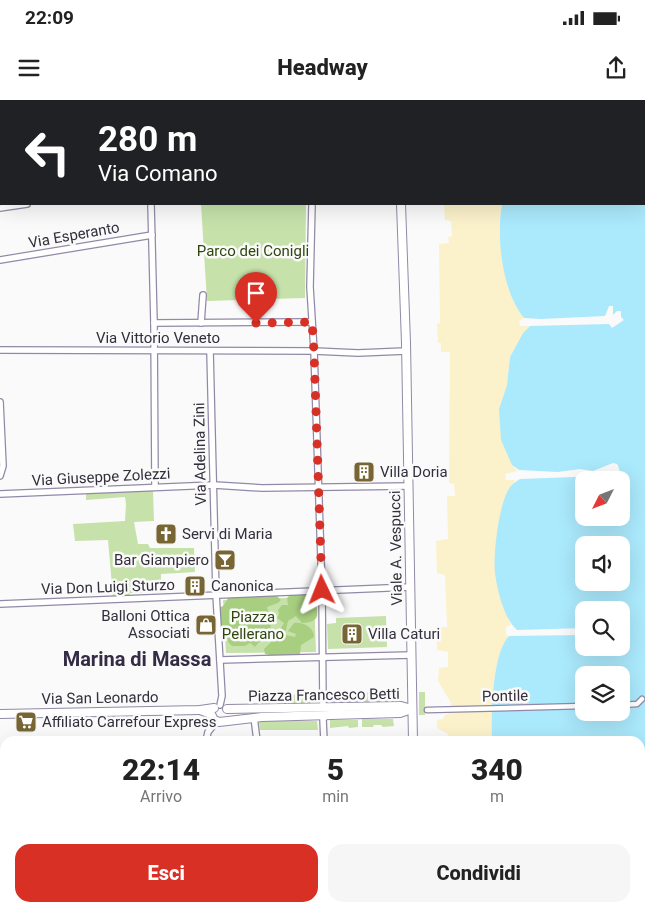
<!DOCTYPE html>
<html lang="it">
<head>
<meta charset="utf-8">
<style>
	body { margin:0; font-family:Roboto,sans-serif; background:#f6f6f6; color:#222; height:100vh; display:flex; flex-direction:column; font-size:19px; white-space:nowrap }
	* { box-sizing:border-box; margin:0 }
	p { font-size:16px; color:#767676 }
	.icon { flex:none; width:28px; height:28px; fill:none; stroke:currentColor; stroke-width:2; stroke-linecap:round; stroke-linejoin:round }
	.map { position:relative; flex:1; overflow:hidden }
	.drawer { position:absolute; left:0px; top:636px; width:645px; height:176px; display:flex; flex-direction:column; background:#fff; border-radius:15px 15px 0 0; box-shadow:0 5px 20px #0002 }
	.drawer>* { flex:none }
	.hud { position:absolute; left:0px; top:0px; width:645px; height:105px; box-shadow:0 5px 20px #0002; background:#202124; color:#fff; overflow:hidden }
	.needle { width:32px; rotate:228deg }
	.fabs { position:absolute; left:575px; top:371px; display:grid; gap:10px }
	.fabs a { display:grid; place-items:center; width:55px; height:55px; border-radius:10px; background:#fff; box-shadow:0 5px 20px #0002; font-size:25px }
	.pin { position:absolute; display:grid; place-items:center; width:42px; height:42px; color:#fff; margin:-51px -21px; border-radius:50% 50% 50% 0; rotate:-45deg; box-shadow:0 0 5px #0007 }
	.pin .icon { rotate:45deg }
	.me { position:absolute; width:55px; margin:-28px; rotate:358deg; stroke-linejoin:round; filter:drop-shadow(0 0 4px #0008) }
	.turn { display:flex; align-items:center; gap:18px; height:105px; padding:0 15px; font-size:22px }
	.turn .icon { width:65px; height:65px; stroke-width:2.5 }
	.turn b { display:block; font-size:35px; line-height:42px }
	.eta { display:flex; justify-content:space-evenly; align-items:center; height:85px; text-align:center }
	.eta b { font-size:30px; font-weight:800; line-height:35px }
	.cta { display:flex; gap:10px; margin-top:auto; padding:10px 15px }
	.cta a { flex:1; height:58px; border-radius:15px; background:#d93025; color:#fff; font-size:20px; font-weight:800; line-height:58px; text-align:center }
	.cta a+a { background:#f6f6f6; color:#222 }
	.status { display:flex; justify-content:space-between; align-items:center; height:35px; padding:0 25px; background:#fff; direction:ltr }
	.status svg { height:14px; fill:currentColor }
	header { display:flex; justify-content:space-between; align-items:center; height:65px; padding:0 15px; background:#fff; font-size:22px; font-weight:800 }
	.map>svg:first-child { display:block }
	.green { fill:#c6e2aa }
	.forest { fill:#a8cf80 }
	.sand { fill:#fbf1cb }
	.water { fill:#abe9fc; fill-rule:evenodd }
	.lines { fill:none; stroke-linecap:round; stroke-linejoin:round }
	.canal { stroke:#abe9fc; stroke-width:7 }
	.pedestrian-casing { stroke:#9289a7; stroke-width:7 }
	.minor-casing { stroke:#9289a7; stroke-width:8 }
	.secondary-casing { stroke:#9289a7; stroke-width:10 }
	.pedestrian { stroke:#fff; stroke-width:4.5 }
	.minor { stroke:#fff; stroke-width:5.5 }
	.secondary { stroke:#fff; stroke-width:8 }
	.route { stroke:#d93025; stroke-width:9; stroke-dasharray:0 16.2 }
	.labels { text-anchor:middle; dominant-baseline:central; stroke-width:5; stroke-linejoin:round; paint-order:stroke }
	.street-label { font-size:15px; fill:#332f3c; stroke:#fafafa }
	.park-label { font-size:15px; fill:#2f470f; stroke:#fafafa }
	.poi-label { font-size:15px; fill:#332f3c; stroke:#fafafa; text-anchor:start }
	.district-label { font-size:20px; font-weight:bold; fill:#342b44; stroke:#fafafa }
</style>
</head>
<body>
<div class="status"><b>22:09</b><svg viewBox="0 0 49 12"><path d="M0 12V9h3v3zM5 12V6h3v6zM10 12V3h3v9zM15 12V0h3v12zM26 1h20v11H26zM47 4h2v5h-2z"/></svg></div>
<header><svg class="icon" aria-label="menu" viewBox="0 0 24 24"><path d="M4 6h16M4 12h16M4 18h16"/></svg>Headway<svg class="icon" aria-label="share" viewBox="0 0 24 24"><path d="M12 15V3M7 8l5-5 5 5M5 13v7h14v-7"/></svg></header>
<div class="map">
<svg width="645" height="812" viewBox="0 0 645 812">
	<rect width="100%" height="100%" fill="#fafafa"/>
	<g class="green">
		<polygon points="201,104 306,104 305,198 207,201"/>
		<polygon points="153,391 154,421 134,422 138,444 148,444 150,448 194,448 195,472 161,474 161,492 130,493 129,496 113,497 108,440 75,441 73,424 125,421 126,404 125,397 86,400 86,393"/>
		<polygon points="314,497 316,552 226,553 223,500"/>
		<polygon points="386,516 387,547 328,549 327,524 336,523 336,518"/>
		<polygon points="372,592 374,594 381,592 394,592 394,599 391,602 362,602 364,600 362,593"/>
		<rect x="419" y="592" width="6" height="23"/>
		<polygon points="317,594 318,604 259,608 260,595"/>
		<rect x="329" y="594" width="29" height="8"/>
		<polygon points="362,619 393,619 394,626 383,627 381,625 374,625 373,627 362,627"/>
		<polygon points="330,620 358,620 358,627 349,628 348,626 330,628"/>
		<polygon points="259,621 317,621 318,630 260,630"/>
	</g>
	<g class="forest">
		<path d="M291 494H307L314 496C315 498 315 501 316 504 319 517 318 522 302 523L296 516 288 521 286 530 284 532 281 528 284 523 277 518 279 514 278 510 282 505H288L287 498Z"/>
		<polygon points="248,495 276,495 281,500 278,503 267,507 271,521 270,536 260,541 255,547 250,543 245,546 232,546 228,542 228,539 224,536 224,529 220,524 218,508 223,506 229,497 241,496 245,498"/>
		<path d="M294 523C303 522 314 527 314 537L301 545 300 554 283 558 265 554 264 549 275 538H280L286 535 295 537 296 534 288 531Z"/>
	</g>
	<g class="sand">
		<path d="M444 104H502C496 134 502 160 511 189 514 200 517 209 524 218L519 221 520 226H530L523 233 510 257 507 285 499 309 512 365 517 371 505 374 506 380H515L503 402 498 429 495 472 502 500 511 525 506 527V535L509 536C492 553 491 616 492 641H448V634L437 628V620L443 619 445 615 452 612 451 603 438 581 439 568 448 567V552L437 550 436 527H447L445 475 437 473 436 441 448 439 447 396H455L454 384 449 383 450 252H441V243H438L437 224 440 223V220L439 144 449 143 448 137 452 136 451 121 445 120Z"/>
		<polygon points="446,808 486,808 487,812 446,812"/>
	</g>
	<path class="water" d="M441 0H645V812H487L486 808H640V641H492C491 616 492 553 509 536L584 535V548H621V510H584V528L517 530C504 519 497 489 495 473 493 455 499 399 511 386 513 383 517 381 520 379L601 376 602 380H584V418H621V380H617C621 375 620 369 617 364L613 363 593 371 580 369 558 372 519 370 512 365 501 340 499 309 507 285 510 257 523 233 530 226 609 224 612 228 624 220 621 217V211H617L613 215V206H609L605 216 541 219 524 218C502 191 496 137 502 104H644V1H430ZM584 445H621V482H584ZM584 575H621V612H584Z"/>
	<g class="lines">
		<g class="canal">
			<polyline points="0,760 5,761"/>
			<polyline points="204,808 223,812"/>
			<polyline points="4,812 5,777"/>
		</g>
		<g class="pedestrian-casing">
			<g id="pedestrian">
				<polyline points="621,605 637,604 642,599"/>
				<polyline points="427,610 584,606"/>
			</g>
		</g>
		<g class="minor-casing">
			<g id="minor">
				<polyline points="7,0 7,1"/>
				<polyline points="146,0 146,1"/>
				<polyline points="309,0 309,1"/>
				<polyline points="376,1 384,0"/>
				<polyline points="0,53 1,53"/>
				<polyline points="151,104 154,223 155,386"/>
				<polyline points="312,104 310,187 314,251 322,490 323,607"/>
				<polyline points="0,108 27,104"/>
				<polyline points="0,160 152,135"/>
				<polyline points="154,223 312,222"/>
				<polyline points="201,223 203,195"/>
				<polyline points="0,250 314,251 358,253 406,251"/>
				<polyline points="210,251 216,494 222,596 220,605"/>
				<polyline points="0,302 3,366 0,376"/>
				<polyline points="0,394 214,385 262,388 409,386"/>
				<polyline points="0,504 411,487"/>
				<polyline points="220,560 412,555"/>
				<polyline points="254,617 257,641"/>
				<polyline points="206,641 208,632 216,622"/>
				<polyline points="324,641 323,619 327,615"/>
				<polyline points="0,713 5,713"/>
				<polyline points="0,745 5,746"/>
				<polyline points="13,808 13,812"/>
				<polyline points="142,808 161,812"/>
				<polyline points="209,808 209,812"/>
				<polyline points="261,808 280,812"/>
				<polyline points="327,808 327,812"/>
			</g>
		</g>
		<g class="secondary-casing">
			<g id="secondary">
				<polyline points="397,0 397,1"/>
				<polyline points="401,104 406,243 413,641"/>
				<polyline points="227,609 401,606 412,609"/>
				<polyline points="200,610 211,614 214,620 219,622 262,617 400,613 412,609"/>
				<polyline points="0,614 200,610 214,608"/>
				<polyline points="416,808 416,812"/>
			</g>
		</g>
		<use href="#pedestrian" class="pedestrian"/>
		<use href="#minor" class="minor"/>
		<use href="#secondary" class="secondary"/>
	</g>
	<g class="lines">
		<polyline class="route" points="256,223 312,222 314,251 322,490"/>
	</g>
	<defs>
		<g id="building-square" transform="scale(1.125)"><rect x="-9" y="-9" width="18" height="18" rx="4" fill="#776634" stroke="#fafafa"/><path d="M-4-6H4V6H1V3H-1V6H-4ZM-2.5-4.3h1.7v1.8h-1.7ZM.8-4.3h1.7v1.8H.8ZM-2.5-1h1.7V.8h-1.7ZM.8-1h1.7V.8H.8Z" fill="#fff"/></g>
		<g id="church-square" transform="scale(1.125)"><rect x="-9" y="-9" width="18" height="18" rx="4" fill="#776634" stroke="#fafafa"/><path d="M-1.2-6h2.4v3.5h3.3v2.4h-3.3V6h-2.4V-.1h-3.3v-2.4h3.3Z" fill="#fff"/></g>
		<g id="bar-square" transform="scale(1.125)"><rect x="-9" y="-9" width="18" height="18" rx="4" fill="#776634" stroke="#fafafa"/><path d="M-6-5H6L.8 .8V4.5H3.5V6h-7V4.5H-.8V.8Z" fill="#fff"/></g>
		<g id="shop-square" transform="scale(1.125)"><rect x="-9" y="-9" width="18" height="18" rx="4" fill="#776634" stroke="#fafafa"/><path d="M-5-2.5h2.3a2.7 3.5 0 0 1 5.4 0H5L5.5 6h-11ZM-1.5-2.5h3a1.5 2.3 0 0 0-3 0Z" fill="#fff"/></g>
		<g id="supermarket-square" transform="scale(1.125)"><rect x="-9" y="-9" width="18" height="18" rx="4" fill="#776634" stroke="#fafafa"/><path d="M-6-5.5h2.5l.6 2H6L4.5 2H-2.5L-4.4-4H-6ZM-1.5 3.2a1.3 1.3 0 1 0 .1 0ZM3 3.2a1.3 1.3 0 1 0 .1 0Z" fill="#fff"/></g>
	</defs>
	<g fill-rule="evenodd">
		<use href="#building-square" x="364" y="372"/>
		<use href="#church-square" x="166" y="434"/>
		<use href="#bar-square" x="225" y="460"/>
		<use href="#building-square" x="195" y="486"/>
		<use href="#shop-square" x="206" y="525"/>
		<use href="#building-square" x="352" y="534"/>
		<use href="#supermarket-square" x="26" y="622"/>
	</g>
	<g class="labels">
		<g class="street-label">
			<text transform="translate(74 135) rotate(-10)">Via Esperanto</text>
			<text x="158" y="238">Via Vittorio Veneto</text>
			<text transform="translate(200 354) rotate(-91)">Via Adelina Zini</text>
			<text transform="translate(101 377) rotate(-3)">Via Giuseppe Zolezzi</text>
			<text transform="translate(396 448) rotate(-91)">Viale A. Vespucci</text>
			<text transform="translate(108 487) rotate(-2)">Via Don Luigi Sturzo</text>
			<text transform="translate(324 595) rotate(-1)">Piazza Francesco Betti</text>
			<text transform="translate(505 596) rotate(-1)">Pontile</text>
			<text transform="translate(100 598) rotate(-1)">Via San Leonardo</text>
		</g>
		<g class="park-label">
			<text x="253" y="151">Parco dei Conigli</text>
			<text x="253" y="517">Piazza<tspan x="253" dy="17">Pellerano</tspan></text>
		</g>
		<g class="poi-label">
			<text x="380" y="372">Villa Doria</text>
			<text x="182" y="434">Servi di Maria</text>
			<text x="209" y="460" text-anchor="end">Bar Giampiero</text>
			<text x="211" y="486">Canonica</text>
			<text x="190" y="516" text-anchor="end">Balloni Ottica<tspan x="190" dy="17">Associati</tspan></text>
			<text x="368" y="534">Villa Caturi</text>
			<text x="42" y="622">Affiliato Carrefour Express</text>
		</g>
		<g class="district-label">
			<text x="137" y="559">Marina di Massa</text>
		</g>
	</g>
</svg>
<div class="fabs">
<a><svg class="needle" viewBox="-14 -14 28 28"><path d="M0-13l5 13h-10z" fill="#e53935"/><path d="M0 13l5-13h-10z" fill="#767676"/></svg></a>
<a><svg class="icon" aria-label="sound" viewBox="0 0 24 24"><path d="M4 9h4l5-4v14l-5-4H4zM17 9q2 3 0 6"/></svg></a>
<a><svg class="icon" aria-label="search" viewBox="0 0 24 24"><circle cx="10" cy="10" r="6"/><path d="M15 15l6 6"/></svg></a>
<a><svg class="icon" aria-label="layers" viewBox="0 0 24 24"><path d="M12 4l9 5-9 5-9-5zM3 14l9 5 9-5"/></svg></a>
</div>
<div class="pin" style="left:256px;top:223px;background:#d93025"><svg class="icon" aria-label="arrive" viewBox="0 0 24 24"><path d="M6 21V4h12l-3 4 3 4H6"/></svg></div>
<svg class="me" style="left:322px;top:490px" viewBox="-20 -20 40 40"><path d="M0-17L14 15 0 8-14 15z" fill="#d93025" stroke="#fff" stroke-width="4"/></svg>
<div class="hud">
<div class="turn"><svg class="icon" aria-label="left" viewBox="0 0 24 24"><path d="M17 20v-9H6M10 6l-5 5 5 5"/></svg><div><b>280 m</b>Via Comano</div></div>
</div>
<section class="drawer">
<div class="eta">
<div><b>22:14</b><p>Arrivo</p></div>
<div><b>5</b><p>min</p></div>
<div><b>340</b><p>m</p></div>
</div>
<div class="cta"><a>Esci</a><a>Condividi</a></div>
</section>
</div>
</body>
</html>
